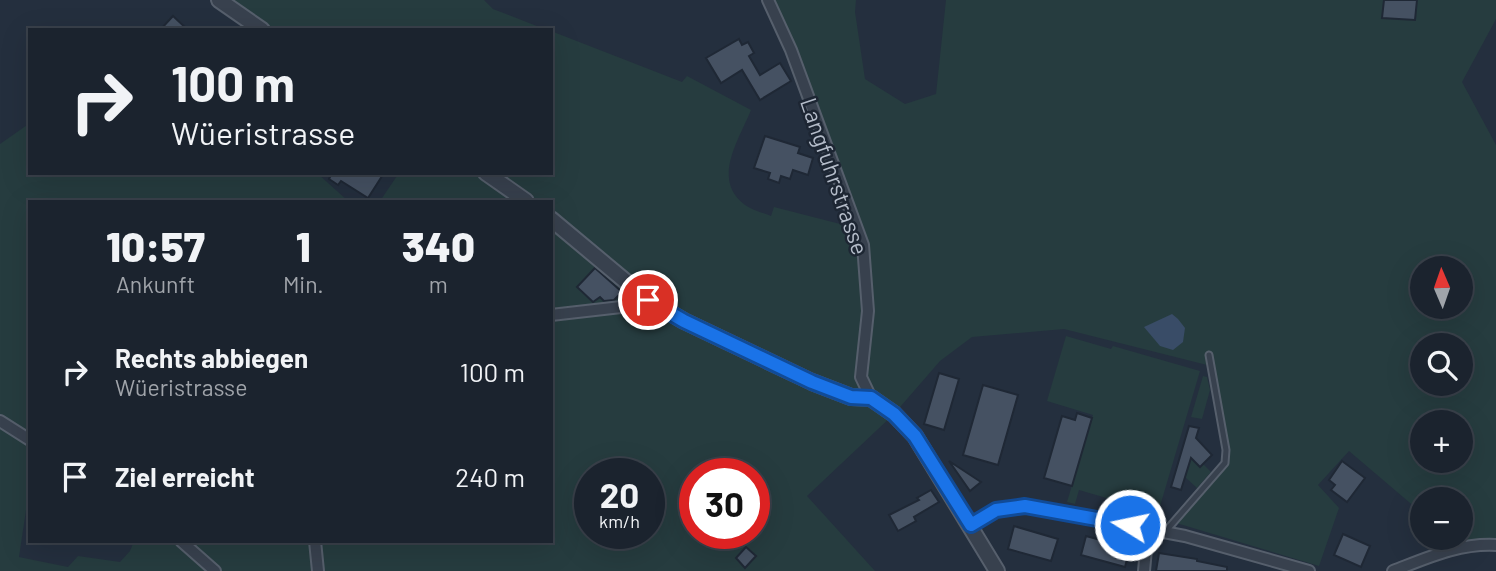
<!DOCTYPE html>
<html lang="de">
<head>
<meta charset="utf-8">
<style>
	body { margin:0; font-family:Barlow,sans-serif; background:#282f3a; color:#f1f3f6; height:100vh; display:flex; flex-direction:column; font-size:26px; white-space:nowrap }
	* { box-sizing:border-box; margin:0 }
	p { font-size:23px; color:#a0a4aa }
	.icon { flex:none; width:38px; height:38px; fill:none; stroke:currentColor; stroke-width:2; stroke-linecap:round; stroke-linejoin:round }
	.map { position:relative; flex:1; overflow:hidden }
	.sheet { position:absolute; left:28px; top:200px; width:525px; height:343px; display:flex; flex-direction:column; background:#1b232e; border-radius:0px; box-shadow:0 7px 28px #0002,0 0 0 2px #39404a }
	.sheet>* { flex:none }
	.hud { position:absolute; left:28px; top:28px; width:525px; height:147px; border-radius:0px; box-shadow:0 7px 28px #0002,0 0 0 2px #39404a; background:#1b232e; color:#f1f3f6; overflow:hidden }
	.needle { width:46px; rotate:358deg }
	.buttons { position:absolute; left:1410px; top:256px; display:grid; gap:14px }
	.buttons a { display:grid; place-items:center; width:63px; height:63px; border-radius:50%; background:#1b232e; box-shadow:0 7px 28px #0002,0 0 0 2px #39404a; font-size:35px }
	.speed { position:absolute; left:574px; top:458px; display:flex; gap:14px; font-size:35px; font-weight:700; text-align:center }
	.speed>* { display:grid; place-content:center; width:91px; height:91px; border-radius:50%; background:#1b232e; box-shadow:0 7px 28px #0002,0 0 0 2px #39404a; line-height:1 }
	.speed small { font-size:18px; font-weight:400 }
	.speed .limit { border:10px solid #d22; background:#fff; color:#111 }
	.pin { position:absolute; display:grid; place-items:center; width:60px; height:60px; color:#fff; margin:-30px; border:4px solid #fff; border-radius:50%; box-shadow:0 2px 7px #0007 }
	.me { position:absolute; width:77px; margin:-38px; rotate:280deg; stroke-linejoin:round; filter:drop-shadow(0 0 5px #0008) }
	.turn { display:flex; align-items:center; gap:24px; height:147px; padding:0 28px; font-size:32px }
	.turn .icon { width:91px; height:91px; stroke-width:2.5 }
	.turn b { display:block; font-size:49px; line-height:60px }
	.eta { display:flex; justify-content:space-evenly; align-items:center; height:119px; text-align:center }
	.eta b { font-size:42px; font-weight:800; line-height:49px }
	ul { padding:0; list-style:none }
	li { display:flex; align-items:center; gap:21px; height:105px; padding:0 28px }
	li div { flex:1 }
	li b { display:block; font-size:26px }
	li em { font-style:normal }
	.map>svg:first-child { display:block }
	.green { fill:#263c3f; fill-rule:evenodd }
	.water { fill:#394c67 }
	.building { fill:#455162; stroke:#1f2835; stroke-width:2 }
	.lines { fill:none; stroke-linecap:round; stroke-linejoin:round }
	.service-casing { stroke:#565f6c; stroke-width:9 }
	.minor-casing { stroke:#565f6c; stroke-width:14 }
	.tertiary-casing { stroke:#565f6c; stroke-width:18 }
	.service { stroke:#38414e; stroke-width:5 }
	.minor { stroke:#38414e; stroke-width:10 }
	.tertiary { stroke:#38414e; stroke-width:14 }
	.route-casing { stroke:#114b97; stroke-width:18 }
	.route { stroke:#1a73e8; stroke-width:12 }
	.labels { text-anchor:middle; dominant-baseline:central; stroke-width:5; stroke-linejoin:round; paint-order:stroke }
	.street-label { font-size:23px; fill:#b4bcc9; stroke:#1d2633 }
</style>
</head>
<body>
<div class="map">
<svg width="1496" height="571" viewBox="0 0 1496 571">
	<rect width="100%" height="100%" fill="#242f3e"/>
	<g class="green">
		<polygon points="219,0 484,0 493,9 547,30 262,30"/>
		<path d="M768 0H856L855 12 865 79 905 104 936 94 946 0H1496V19L1462 82 1496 145V541L1452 540 1449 537H1461V499H1423V514L1349 451 1318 485 1339 508 1319 566 1173 522 1224 463 1211 366 1064 329 972 337 940 361 894 414 807 496 875 571H0V144L30 123V173H317L348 201H30V483L19 557 68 567 78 556 120 562 130 551 134 541H551V201H380L399 173H551V31L682 82 687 76 751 110C739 140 711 180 745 205 752 210 763 213 771 216L774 207 848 226 855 224ZM1423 268H1461V306H1423ZM1423 345H1461V383H1423ZM1423 422H1461V460H1423ZM590 474H649V534H590ZM695 474H754V534H695Z"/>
		<polygon points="1066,336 1111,349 1113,346 1200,371 1158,513 1079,490 1075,504 1067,502 1093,415 1047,401"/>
		<polygon points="1203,376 1207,377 1210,390 1202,419 1191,417"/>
		<polygon points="1191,458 1199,467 1203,464 1211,472 1197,488 1185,477"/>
	</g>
	<polygon class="water" points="1172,314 1178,319 1185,328 1183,342 1173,350 1160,346 1144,327"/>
	<g class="building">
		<polygon points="1384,0 1417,0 1415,20 1382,18"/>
		<polygon points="173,16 188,30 160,30"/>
		<polygon points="739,39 742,45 748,42 754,53 749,56 760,75 780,63 791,81 760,100 742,70 721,83 706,58"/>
		<polygon points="765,136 800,147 798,153 813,158 808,175 793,170 790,179 781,176 779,183 768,179 770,173 754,168"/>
		<polygon points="329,173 384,173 368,198 341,181 338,185 329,179 331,175"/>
		<polygon points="595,268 622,292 614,300 604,301 600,297 593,302 577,287"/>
		<polygon points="939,373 959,379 944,430 924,424"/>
		<polygon points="983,385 1018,395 998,465 963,455"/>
		<polygon points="1077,413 1092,418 1072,486 1044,478 1062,416 1075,420"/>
		<polygon points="1189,426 1199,428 1196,438 1212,455 1200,467 1191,458 1181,490 1171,487"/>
		<polygon points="949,461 981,482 970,491"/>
		<polygon points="1342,461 1365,478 1347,502 1331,490 1335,485 1329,480"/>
		<polygon points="931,490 939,502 914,517 916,521 898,531 889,515 919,500 917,498"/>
		<polygon points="1014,526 1058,539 1051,561 1008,549"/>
		<polygon points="1343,534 1370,546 1361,567 1334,555"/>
		<polygon points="1086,536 1130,548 1125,567 1081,555"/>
		<polygon points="746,547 756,556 745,568 736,558"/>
		<polygon points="1159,553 1197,559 1197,561 1227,567 1227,571 1156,571"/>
	</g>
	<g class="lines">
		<g class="service-casing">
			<polyline id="service" points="1165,532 1225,463 1226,450 1209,355"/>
		</g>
		<g class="minor-casing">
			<g id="minor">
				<polyline points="768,0 791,50 863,245 868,311 861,377 871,398"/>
				<polyline points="551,315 630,306 648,300"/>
				<polyline points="0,421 30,440"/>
				<path d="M971 525C990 513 1007 504 1030 507L1185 536 1309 571"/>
				<polyline points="181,541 215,571"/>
				<polyline points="315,541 318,571"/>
				<polyline points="1144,571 1148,528"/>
				<path d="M1393 571C1427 558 1459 543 1496 545"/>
			</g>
		</g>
		<g class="tertiary-casing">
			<g id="tertiary">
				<polyline points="219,0 262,30"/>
				<polyline points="486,173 526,201"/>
				<polyline points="551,219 648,300 684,321 812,382 851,397 871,398 894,414 915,436 997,571"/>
			</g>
		</g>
		<use href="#service" class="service"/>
		<use href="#minor" class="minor"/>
		<use href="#tertiary" class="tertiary"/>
	</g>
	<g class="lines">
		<g class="route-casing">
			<polyline id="route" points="648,300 684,321 812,382 851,397 871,398 894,414 915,436 971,525 996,510 1025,506 1130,525"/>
		</g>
		<use href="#route" class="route"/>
	</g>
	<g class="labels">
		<g class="street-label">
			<text transform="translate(835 176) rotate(71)">Langfuhrstrasse</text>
		</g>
	</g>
</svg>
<div class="buttons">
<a><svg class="needle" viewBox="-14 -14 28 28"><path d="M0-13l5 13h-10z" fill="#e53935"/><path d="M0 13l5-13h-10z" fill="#a0a4aa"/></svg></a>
<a><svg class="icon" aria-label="search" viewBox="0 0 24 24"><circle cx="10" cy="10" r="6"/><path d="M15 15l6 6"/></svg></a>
<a>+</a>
<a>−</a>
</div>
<div class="speed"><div>20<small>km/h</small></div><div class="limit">30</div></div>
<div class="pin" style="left:648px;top:300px;background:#d93025"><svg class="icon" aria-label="arrive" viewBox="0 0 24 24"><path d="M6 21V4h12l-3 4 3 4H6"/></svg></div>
<svg class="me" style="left:1130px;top:525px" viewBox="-20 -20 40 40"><circle r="17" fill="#1a73e8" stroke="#fff" stroke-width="3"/><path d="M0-11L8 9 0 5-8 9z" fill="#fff"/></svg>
<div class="hud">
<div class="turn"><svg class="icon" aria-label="right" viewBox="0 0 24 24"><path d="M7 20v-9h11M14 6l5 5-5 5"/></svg><div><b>100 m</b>Wüeristrasse</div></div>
</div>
<section class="sheet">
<div class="eta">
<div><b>10:57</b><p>Ankunft</p></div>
<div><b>1</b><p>Min.</p></div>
<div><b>340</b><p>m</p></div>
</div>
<ul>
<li><svg class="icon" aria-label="right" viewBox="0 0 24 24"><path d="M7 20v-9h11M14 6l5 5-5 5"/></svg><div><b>Rechts abbiegen</b><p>Wüeristrasse</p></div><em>100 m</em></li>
<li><svg class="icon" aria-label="arrive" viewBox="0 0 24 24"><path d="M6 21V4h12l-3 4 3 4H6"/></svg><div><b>Ziel erreicht</b></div><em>240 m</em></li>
</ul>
</section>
</div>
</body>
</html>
